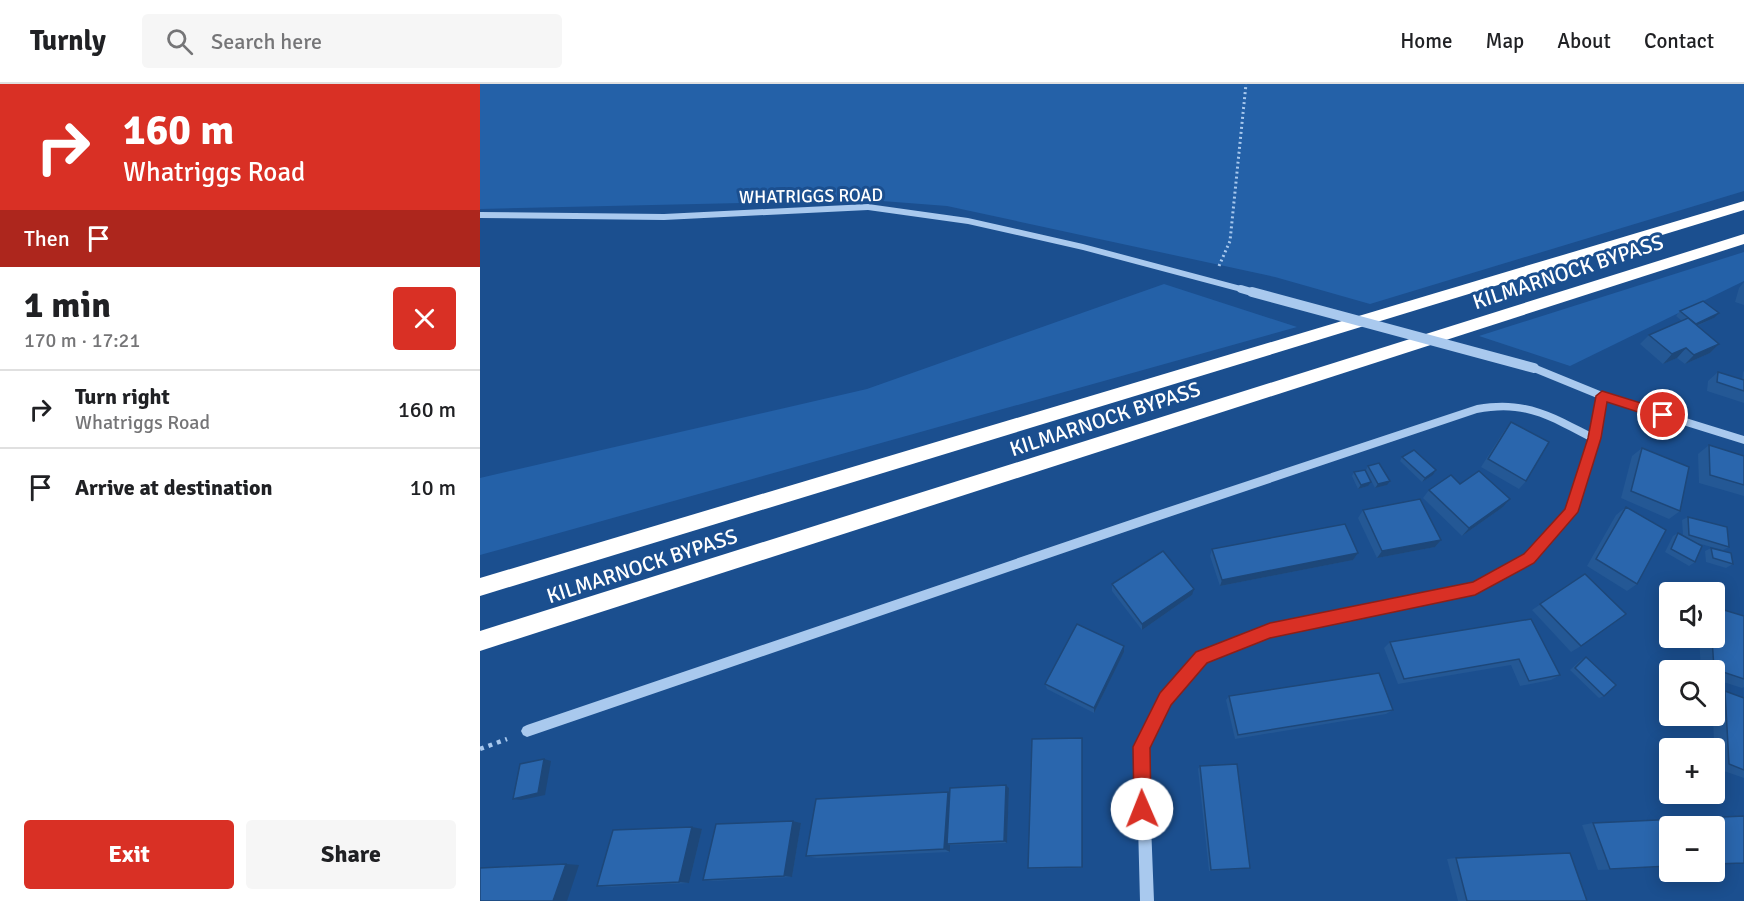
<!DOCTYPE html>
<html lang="en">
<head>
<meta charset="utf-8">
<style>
	body { margin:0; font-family:Signika,sans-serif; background:#f6f6f6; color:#202124; height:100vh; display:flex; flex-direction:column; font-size:22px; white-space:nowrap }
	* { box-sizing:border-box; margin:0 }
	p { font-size:20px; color:#757577 }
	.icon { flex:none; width:33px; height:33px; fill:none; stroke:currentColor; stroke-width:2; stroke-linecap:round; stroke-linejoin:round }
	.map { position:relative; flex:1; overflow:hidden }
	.details { display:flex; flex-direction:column; background:#fff; width:480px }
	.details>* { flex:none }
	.hud { background:#d93025; color:#fff; overflow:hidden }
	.fabs { position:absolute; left:1179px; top:498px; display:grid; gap:12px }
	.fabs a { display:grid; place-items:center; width:66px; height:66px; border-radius:6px; background:#fff; box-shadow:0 3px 15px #0003; font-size:30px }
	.pin { position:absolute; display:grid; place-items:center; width:51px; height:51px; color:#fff; margin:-26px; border:3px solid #fff; border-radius:50%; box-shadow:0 2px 6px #0007 }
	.me { position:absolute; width:66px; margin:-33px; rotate:359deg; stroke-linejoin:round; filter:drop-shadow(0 0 4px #0008) }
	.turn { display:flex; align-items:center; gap:21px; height:126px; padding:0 24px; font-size:27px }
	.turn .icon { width:78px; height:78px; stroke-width:2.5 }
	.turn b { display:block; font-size:42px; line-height:51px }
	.then { display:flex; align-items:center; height:57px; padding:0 24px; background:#0003; gap:12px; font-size:22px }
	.round { display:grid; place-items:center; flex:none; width:63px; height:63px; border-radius:6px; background:#f6f6f6 }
	.head { display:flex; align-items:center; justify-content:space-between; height:102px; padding:0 24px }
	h1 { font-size:36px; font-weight:700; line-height:45px }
	.cta { display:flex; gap:12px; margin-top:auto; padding:12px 24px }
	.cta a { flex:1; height:69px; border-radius:6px; background:#d93025; color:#fff; font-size:24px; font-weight:700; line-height:69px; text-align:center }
	.cta a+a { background:#f6f6f6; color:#202124 }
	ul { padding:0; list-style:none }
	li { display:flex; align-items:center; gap:18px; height:78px; padding:0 24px; border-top:2px solid #e0e0e0 }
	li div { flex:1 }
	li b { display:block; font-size:22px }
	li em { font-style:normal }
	header { display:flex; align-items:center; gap:36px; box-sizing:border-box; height:84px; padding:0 30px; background:#fff; border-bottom:2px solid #e0e0e0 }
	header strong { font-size:28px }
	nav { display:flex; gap:33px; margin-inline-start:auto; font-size:21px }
	.search { width:420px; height:54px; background:#f6f6f6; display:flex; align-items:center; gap:15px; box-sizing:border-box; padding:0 21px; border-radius:6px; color:#757577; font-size:22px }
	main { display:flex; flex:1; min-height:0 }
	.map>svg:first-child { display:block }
	.green { fill:#2461a8 }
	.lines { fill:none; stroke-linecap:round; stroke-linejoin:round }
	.path-far1 { stroke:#a9c9ee; stroke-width:3; stroke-dasharray:2 3; stroke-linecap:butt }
	.path { stroke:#a9c9ee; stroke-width:4.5; stroke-dasharray:4 5; stroke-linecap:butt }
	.minor { fill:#a9c9ee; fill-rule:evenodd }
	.highway { fill:#fff; fill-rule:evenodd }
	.minor-bridge-far1 { stroke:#a9c9ee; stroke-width:8 }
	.minor-bridge { stroke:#a9c9ee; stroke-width:10 }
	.wall { fill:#245895 }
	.shaded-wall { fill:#1d4779 }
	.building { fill:#2a66ad; stroke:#1d4779; stroke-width:1.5 }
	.route { fill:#d93025; stroke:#8d1f18; stroke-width:1.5 }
	.labels { text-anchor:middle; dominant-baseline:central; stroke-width:6; stroke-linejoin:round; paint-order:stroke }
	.far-street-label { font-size:18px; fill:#fff; stroke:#1b4f8f }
	.street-label { font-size:21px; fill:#fff; stroke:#1b4f8f }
</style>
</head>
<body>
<header>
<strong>Turnly</strong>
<div class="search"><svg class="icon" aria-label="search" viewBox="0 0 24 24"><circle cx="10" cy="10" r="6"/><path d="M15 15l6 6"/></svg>Search here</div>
<nav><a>Home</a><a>Map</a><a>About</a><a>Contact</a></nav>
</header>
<main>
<section class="details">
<div class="hud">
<div class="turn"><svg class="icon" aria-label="right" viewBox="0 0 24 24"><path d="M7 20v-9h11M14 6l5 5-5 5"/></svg><div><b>160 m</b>Whatriggs Road</div></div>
<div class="then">Then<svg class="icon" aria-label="arrive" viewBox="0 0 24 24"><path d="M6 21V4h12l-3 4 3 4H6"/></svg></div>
</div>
<div class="head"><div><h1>1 min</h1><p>170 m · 17:21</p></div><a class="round" style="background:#d93025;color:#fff"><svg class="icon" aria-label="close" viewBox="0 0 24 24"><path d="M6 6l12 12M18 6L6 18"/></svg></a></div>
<ul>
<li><svg class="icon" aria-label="right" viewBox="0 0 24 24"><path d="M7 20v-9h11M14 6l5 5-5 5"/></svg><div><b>Turn right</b><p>Whatriggs Road</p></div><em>160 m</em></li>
<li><svg class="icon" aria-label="arrive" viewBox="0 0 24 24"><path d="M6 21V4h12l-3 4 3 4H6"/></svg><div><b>Arrive at destination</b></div><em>10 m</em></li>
</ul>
<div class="cta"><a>Exit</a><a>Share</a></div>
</section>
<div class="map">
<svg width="1264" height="817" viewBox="0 0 1264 817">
	<rect width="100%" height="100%" fill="#1b4f8f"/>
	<g class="green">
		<polygon points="0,0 1264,0 1264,107 890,220 795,193 467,122 389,116 0,125"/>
		<polygon points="1264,168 1264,197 1090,282 999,252"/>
		<polygon points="684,200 817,243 0,471 0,394 387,305"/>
	</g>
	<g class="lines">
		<polyline class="path-far1" points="739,182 750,157 766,0"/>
		<polyline class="path" points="0,665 27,655"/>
		<g class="minor">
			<polygon points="388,120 488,134 603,160 761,202 765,205 761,208 603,166 488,140 388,126 184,136 0,134 0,128 184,130"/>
			<path d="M1054 280 1125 309 1264 352V360L1126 317 1119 354 1096 428 1053 478 995 509 790 552 726 578 690 619 668 664 674 817H660L656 663 682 611 718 570 790 540 993 499 1045 470 1086 426 1108 356C1067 335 1045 320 997 329L671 439 47 653 43 651 41 647 43 643 47 641 671 429 997 321C1044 313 1069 327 1110 348L1117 314 1051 287 1049 284Z"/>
		</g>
		<g class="highway">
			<polygon points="1264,117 1264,126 0,512 0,494"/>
			<polygon points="1264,150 1264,160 0,567 0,547"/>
		</g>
		<polyline class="minor-bridge-far1" points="761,205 778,210"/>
		<polyline class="minor-bridge" points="772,208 1054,284"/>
	</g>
	<g class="wall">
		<polygon points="1264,198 1264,221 1255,218 1259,204"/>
		<polygon points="1200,227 1234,234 1217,242 1239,260 1230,269 1205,280 1197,274 1183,280 1160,260 1169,251 1202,237 1196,232"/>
		<polygon points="1264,287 1264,319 1227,307 1228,297 1238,288 1262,296 1263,288"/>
		<polygon points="1031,338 1046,397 1039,405 1001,383 1024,347"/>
		<polygon points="1229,361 1264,372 1264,412 1219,399 1218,370"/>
		<polygon points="1162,364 1200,427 1189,435 1141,414 1152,372"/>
		<polygon points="922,373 956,386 953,391 942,398 920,377"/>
		<polygon points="888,382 907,401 895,404 886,386"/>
		<polygon points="874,388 888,402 878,405 872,392"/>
		<polygon points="980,400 1030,415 1023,423 982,452 943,414 949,406"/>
		<polygon points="1146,423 1157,500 1147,507 1107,482 1136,431"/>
		<polygon points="883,426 961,456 955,463 897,474 878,434"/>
		<polygon points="1208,433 1249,463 1243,466 1217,459 1215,478 1209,482 1185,468 1193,452 1198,449 1203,451 1202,436"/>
		<polygon points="1231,464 1253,480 1246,484 1226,478 1225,467"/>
		<polygon points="732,465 878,469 873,476 740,502 730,472"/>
		<polygon points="1105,490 1101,562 1091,568 1052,526"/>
		<polygon points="632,500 712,511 662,546 632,507"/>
		<polygon points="1051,535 1080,591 1071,596 1040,602 1031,581 918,600 904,564 910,558"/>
		<polygon points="1219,554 1234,554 1264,595 1264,603 1262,604 1234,595 1234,586 1221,586"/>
		<polygon points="644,562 644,568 614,629 567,605 565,600"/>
		<polygon points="1106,573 1124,612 1119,614 1090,586 1101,576"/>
		<polygon points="1245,607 1264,614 1264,694 1235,684 1233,632 1234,632 1234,611"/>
		<polygon points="749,612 913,626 906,630 755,655 746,616"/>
		<polygon points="602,658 603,784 550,785 548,784"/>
		<polygon points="720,682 770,784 767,785 729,787 718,685"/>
		<polygon points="526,701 529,704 527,759 470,761 470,768 337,774 326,772 470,710"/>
		<polygon points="313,737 321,739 312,793 233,797 223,796"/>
		<polygon points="1113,739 1190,783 1118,786 1102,741"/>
		<polygon points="222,745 209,799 130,803 117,802"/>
		<polygon points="976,774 1107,817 978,817 967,775"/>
	</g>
	<g class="shaded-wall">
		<polygon points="1239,229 1234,234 1211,244 1216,240"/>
		<polygon points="1239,260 1230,269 1205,280 1214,271"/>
		<polygon points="1206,264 1197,274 1183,280 1192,270"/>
		<polygon points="956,386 953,391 942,398 945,394"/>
		<polygon points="910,397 907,401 895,404 898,400"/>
		<polygon points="891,398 888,402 878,405 881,401"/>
		<polygon points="1030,415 1023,423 982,452 989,444"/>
		<polygon points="961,456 955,463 897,474 902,467"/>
		<polygon points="878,469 873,476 740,502 742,496"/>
		<polygon points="714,505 712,511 662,546 662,540"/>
		<polygon points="644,562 644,568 614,629 614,624"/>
		<polygon points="602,654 602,658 603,784 602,783"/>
		<polygon points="64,675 71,677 65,711 41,716 33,715"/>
		<polygon points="526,701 529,704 527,759 524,757"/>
		<polygon points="468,708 474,712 467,760 470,761 470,768 464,765"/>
		<polygon points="313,737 321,739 312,793 304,792"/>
		<polygon points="212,743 222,745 209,799 199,798"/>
		<polygon points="86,780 99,781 87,817 73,817"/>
	</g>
	<g class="building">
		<polygon points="1223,217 1239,229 1216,240 1200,227"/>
		<polygon points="1208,234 1239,260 1214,271 1206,264 1192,270 1169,251"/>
		<polygon points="1238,288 1264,296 1264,307 1237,298"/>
		<polygon points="1031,338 1069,358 1046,397 1008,375"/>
		<polygon points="1229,361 1264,372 1264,401 1230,391"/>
		<polygon points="1162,364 1209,383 1200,427 1151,407"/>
		<polygon points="934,366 956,386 945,394 922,373"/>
		<polygon points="899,379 910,397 898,400 888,382"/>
		<polygon points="885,386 891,398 881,401 874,388"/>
		<polygon points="999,387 1030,415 989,444 949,406 971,391 980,400"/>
		<polygon points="940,415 961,456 902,467 883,426"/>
		<polygon points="1146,423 1186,446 1157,500 1116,475"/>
		<polygon points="1208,433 1247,443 1249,463 1209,451"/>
		<polygon points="865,440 878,469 742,496 732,465"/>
		<polygon points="1198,449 1222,462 1215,478 1191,465"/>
		<polygon points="1231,464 1251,469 1253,480 1233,474"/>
		<polygon points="683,467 714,505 662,540 632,500"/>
		<polygon points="1105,490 1146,530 1101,562 1060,520"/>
		<polygon points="1234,523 1264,532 1264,595 1234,585 1232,554 1234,554"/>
		<polygon points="1051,535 1080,591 1049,597 1039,575 924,595 910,558"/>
		<polygon points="597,540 644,562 614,624 565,600"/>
		<polygon points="1106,573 1136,601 1124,612 1095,584"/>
		<polygon points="899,589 913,626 758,651 749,612"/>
		<polygon points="1245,607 1264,614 1264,686 1249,680"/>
		<polygon points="602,654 602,783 548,784 552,655"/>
		<polygon points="64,675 58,709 33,715 40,680"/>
		<polygon points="757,680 770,784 731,786 720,682"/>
		<polygon points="526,701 524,757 467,760 470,704"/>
		<polygon points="468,708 464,765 326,772 336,715"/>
		<polygon points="1264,732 1264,779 1234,780 1234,742 1190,742 1190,782 1130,785 1113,739"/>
		<polygon points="313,737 304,792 223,796 236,740"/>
		<polygon points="212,743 199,798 117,802 133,746"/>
		<polygon points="1090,769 1107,817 987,817 976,774"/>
		<polygon points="86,780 73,817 0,817 0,784"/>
	</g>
	<polygon class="route" points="1122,307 1187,327 1189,331 1183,336 1127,318 1121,354 1098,428 1054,479 995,511 790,554 727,579 691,621 670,664 671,725 669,731 662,733 656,731 654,725 653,663 680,609 716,568 790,539 993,498 1044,470 1085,425 1108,354 1116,312"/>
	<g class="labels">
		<g class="far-street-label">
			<text transform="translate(331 112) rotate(-1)">WHATRIGGS ROAD</text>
		</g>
		<g class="street-label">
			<text transform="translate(1088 188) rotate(-18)">KILMARNOCK BYPASS</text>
			<text transform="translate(625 335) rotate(-18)">KILMARNOCK BYPASS</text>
			<text transform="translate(162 482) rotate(-18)">KILMARNOCK BYPASS</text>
		</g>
	</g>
</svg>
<div class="fabs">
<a><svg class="icon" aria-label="sound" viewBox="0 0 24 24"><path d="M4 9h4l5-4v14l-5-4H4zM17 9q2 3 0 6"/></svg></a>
<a><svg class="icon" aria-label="search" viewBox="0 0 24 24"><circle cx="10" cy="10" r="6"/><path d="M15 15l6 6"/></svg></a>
<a>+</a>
<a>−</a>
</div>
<div class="pin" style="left:1183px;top:331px;background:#d93025"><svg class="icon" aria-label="arrive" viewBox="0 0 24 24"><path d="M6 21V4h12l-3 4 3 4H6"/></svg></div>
<svg class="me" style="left:662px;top:725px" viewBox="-20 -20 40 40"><circle r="19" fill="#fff"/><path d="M0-13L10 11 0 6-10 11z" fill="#d93025"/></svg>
</div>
</main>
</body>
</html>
